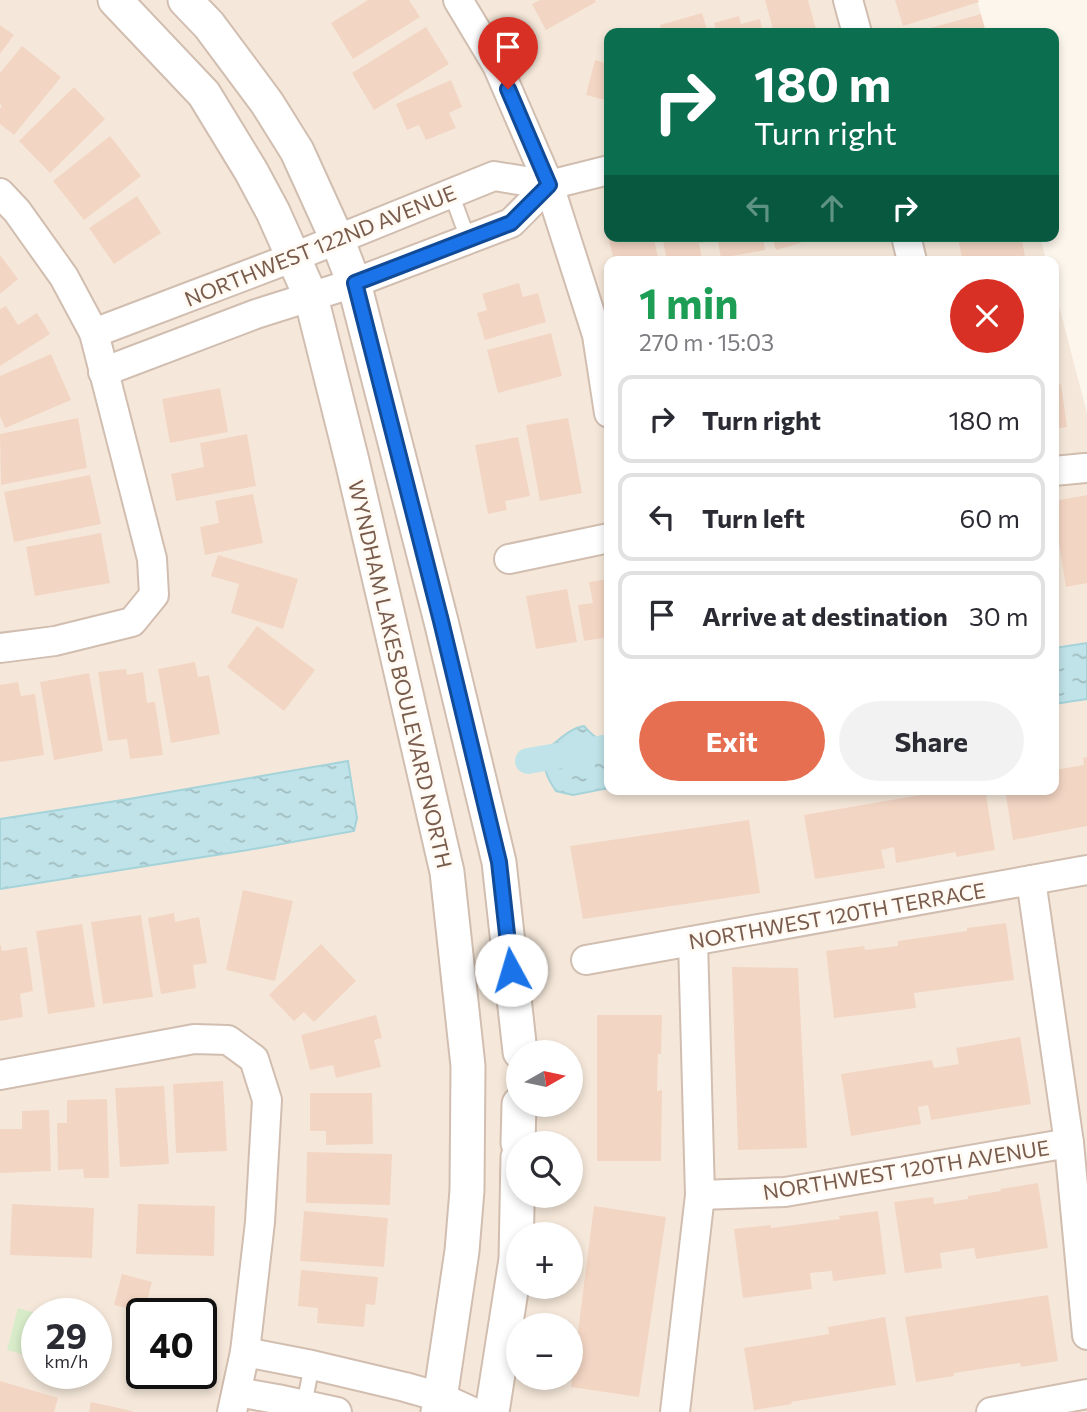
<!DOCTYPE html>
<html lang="en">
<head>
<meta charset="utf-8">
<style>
	body { margin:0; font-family:Commissioner,sans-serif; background:#f2f2f3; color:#2b2b33; height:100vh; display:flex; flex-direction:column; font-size:26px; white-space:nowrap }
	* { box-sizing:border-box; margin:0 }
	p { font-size:23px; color:#7c7c81 }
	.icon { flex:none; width:38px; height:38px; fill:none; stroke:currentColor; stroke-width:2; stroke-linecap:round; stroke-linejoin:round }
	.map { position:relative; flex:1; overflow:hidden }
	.panel { position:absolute; left:604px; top:256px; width:455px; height:539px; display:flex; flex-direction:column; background:#fff; border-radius:14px; box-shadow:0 4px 10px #0003 }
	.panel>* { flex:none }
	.guide { position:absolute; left:604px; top:28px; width:455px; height:214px; border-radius:14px; box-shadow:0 4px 10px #0003; background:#0b6e4f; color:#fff; overflow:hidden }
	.needle { width:46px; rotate:81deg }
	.fabs { position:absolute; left:506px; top:1040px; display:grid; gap:14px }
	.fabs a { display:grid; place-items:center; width:77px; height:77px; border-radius:50%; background:#fff; box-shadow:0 4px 10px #0003; font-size:35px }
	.speed { position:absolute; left:21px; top:1298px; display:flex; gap:14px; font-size:35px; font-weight:700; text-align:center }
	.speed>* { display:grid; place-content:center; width:91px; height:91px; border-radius:50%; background:#fff; box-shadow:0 4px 10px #0003; line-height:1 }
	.speed small { font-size:18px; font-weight:400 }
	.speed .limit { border:4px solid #111; border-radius:10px; background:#fff; color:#111 }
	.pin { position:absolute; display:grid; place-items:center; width:60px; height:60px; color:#fff; margin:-72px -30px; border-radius:50% 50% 50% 0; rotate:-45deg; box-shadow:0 0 7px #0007 }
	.pin .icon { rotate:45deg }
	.me { position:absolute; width:77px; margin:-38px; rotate:354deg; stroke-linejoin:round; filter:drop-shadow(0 0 5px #0008) }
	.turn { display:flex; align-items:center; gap:24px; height:147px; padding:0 35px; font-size:32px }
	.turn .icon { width:91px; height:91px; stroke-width:2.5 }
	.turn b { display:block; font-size:49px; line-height:60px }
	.lanes { display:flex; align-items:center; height:66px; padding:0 35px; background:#0003; justify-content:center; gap:35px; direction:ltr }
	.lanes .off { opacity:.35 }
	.round { display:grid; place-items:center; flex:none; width:74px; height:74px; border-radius:37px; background:#f2f2f3 }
	.summary { display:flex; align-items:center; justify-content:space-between; height:119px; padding:0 35px }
	h1 { font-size:42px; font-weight:700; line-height:52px; color:#1e9e55 }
	.primary-button { display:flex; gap:14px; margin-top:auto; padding:14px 35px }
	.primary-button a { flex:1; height:80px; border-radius:42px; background:#e76f51; color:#fff; font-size:28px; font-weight:700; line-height:80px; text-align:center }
	.primary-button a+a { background:#f2f2f3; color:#2b2b33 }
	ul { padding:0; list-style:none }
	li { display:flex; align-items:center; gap:21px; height:88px; margin:0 14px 10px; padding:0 21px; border:4px solid #e1e1e2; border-radius:14px }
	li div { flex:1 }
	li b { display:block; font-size:26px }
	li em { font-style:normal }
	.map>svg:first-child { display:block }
	.residential { fill:#f5e8da; fill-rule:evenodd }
	.pitch { fill:#d8ecc9 }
	.water { fill:url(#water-ripples); stroke:#a5d3da; stroke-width:2 }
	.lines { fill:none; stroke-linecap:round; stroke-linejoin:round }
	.canal { stroke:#bfe3e8; stroke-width:26 }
	.building { fill:#f3d5c3 }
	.service-casing { stroke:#d1beb0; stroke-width:18 }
	.minor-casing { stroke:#d1beb0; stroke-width:32 }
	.tertiary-casing { stroke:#d1beb0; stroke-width:37 }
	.service { stroke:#fff; stroke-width:14 }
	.minor { stroke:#fff; stroke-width:28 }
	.tertiary { stroke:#fff; stroke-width:33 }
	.route-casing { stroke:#114b97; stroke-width:18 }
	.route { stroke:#1a73e8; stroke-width:12 }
	.labels { text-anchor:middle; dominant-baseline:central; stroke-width:6; stroke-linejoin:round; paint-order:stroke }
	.street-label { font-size:21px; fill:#7a5c4d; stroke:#fffaf3 }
</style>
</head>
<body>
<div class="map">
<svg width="1087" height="1412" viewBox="0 0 1087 1412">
	<defs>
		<pattern id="water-ripples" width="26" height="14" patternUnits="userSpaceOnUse" patternTransform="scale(1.75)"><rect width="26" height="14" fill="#bfe3e8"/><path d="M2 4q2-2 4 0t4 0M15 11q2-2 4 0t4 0" fill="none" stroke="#a0bbbe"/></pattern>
	</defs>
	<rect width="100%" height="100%" fill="#fdf6ec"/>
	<path class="residential" d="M0 0H977L986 33H609V236H1040L1046 261H609V789H1054V287L1087 413V1412H0ZM518 1052H570V1104H518ZM518 1143H570V1195H518ZM518 1234H570V1286H518ZM37 1314H96V1374H37ZM142 1314H201V1374H142ZM518 1325H570V1377H518Z"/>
	<polygon class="pitch" points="18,1308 39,1314 37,1314 37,1358 7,1350"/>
	<g class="water">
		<polygon points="1087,643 1087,699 1054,704 1054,648"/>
		<path d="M584 726C591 734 597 741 609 739V788L573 795 556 791C545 775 544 769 545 750 558 742 569 728 584 726Z"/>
		<polygon points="348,761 357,818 354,831 248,850 0,889 0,819 129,799"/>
	</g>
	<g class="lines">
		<polyline class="canal" points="528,761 609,747"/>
	</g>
	<g class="building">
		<polygon points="368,0 409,0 420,17 353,59 331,23"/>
		<polygon points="540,0 595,0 596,2 546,30 532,4"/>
		<polygon points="765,0 808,0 817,33 774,33"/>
		<polygon points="895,0 978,0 979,2 903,26"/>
		<polygon points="702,13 708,33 662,33 660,25"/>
		<polygon points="981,14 986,33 916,33 916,32"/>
		<polygon points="739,16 741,24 760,19 763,33 717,33 714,23"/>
		<polygon points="0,25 14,35 0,54"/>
		<polygon points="426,27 449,64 374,110 352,73"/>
		<polygon points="22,46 61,77 14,135 0,124 0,109 2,106 0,104 0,73"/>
		<polygon points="595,60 609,64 609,101 586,95"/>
		<polygon points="451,80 462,107 449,113 456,128 426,140 419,125 407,130 396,104"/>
		<polygon points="74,87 105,119 50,173 19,141"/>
		<polygon points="110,136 141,176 84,220 53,181"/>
		<polygon points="137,196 161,233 114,264 89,228"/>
		<polygon points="609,223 609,236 653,236 659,261 614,261 605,225"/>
		<polygon points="662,236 707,236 708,242 699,243 702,260 667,261"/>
		<polygon points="717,236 763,236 765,250 721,258"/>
		<polygon points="772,236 799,236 801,243 776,250"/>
		<polygon points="967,236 1021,236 1026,261 955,261 962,258 958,238"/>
		<polygon points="0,255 18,279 0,294"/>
		<polygon points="519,283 523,297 538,293 546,322 485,340 477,313 487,310 482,294"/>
		<polygon points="6,306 18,325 37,313 50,334 0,366 0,309"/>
		<polygon points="551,333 562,376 498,393 487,350"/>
		<polygon points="51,354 71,400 5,428 0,416 0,376"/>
		<polygon points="1061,384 1067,427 1054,429 1054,385"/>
		<polygon points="220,388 228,432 170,443 162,399"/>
		<polygon points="78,418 87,468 1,485 0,434"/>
		<polygon points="568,418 582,493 540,501 526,425"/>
		<polygon points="247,434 256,486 176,501 171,474 204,467 200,443"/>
		<polygon points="518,437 530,496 505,501 507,510 488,514 475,445"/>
		<polygon points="90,475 101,524 14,542 4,492"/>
		<polygon points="253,494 263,543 205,555 200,527 219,523 215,501"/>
		<polygon points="1087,495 1087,583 1066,587 1054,513 1054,501"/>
		<polygon points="101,533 110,583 35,596 26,547"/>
		<polygon points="218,555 298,579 283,629 231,613 239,584 211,576"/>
		<polygon points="609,579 609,637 584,641 578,605 593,603 589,582"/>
		<polygon points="567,589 577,642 536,649 526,596"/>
		<polygon points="257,626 315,670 284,711 227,667"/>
		<polygon points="195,662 198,677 209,675 220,734 171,743 158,669"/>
		<polygon points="126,669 127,675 143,672 147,703 155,702 163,755 130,759 127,739 108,741 98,672"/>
		<polygon points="89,673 103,751 54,760 40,682"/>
		<polygon points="18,682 21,696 35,694 44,755 0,762 0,685"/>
		<polygon points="1087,757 1087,826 1013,840 1005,789 1054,789 1054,770 1084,765 1083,758"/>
		<polygon points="956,789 985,789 995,850 956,857 956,852 896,863 894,847 881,850 885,868 815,879 804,815"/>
		<polygon points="749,820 760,893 583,919 570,846"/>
		<polygon points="243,890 293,901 275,981 226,970"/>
		<polygon points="174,913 175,922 199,917 207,963 193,965 196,988 161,994 148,918"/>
		<polygon points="141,915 153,997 103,1004 91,922"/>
		<polygon points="1006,923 1014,980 914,993 916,1008 834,1018 826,951 864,946 865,950 898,946 898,941 967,931 967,928"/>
		<polygon points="82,924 95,1007 48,1014 36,931"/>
		<polygon points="321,944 356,981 314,1022 304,1012 294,1021 269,995"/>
		<polygon points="0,945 1,945 2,951 27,947 33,991 20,994 23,1017 0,1021"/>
		<polygon points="732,967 798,968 807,1148 738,1150"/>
		<polygon points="376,1015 382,1038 374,1040 381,1067 336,1078 333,1065 310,1070 301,1035"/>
		<polygon points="597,1015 662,1015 661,1054 658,1054 657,1091 662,1090 661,1161 597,1161"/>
		<polygon points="1020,1037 1031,1104 931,1120 928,1105 918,1107 921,1124 851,1136 841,1074 932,1060 934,1068 959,1064 956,1048"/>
		<polygon points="223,1081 227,1151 176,1153 173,1084"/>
		<polygon points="164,1086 169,1164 120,1167 115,1088"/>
		<polygon points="310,1093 372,1093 373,1144 326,1145 326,1131 310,1131"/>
		<polygon points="107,1099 109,1178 84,1178 83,1169 58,1170 57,1123 67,1123 67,1100"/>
		<polygon points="49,1110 51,1171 0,1173 0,1129 22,1129 22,1111"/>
		<polygon points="307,1152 392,1154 390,1205 306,1203"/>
		<polygon points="1038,1183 1048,1248 976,1259 974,1248 940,1253 942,1268 905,1273 894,1202 933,1197 934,1204 968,1199 968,1196 1001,1191 1000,1189"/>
		<polygon points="12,1204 94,1208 92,1258 10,1255"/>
		<polygon points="138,1204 215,1206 214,1256 136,1254"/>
		<polygon points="594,1206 666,1217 639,1397 571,1387"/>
		<polygon points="304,1211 388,1218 384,1267 300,1261"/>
		<polygon points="878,1211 886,1274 833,1281 832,1271 810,1273 812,1289 743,1298 734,1229 771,1225 771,1228 840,1219 839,1216"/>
		<polygon points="301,1270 378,1277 375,1305 366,1304 364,1327 317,1323 318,1308 298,1306"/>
		<polygon points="122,1274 152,1282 144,1312 114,1305"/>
		<polygon points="1048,1295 1058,1361 1021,1367 1020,1363 954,1373 954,1376 916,1382 905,1317"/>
		<polygon points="885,1317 896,1385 791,1402 792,1404 754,1410 744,1348 829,1334 828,1327"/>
		<polygon points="0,1381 58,1398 54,1412 0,1412"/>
		<polygon points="91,1402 132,1411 132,1412 89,1412"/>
	</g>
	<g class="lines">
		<g class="service-casing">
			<g id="service">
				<polyline points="451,193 468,239"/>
				<polyline points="304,1405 312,1365"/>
			</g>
		</g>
		<g class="minor-casing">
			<g id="minor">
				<polyline points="458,0 497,65 549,185 597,335 609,413"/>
				<polyline points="848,0 857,33"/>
				<polyline points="0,193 17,211 64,277 94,333 152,559 154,595 132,622 55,641 0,648"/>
				<polyline points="906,236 912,261"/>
				<polyline points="94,333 294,257 494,176 549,185 609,170"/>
				<polyline points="103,372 256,314 354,283 511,223 549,185"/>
				<polyline points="1054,471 1085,468"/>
				<polyline points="509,559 609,538"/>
				<polyline points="1031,880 1069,1143 1087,1335"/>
				<polyline points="586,960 1087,870"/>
				<polyline points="0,1075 194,1039 228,1040 254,1059 267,1100 260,1222 245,1352 232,1412"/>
				<polyline points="700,1195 785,1192 1069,1143"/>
				<polyline points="245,1352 312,1365 405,1387 440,1397 473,1412"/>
				<polyline points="237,1392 277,1399 337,1412"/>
				<polyline points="675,1412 700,1195 693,941"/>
				<polyline points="991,1412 1087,1394"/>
			</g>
		</g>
		<g class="tertiary-casing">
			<g id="tertiary">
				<polyline points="115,0 204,94 251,171 273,212 311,297 352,461 393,637 447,872 468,1066 467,1190 462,1251 438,1412"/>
				<polyline points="185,0 209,25 267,103 297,151 337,239 354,283 441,621 499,862 520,1052"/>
				<polyline points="518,1143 519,1104"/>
				<polyline points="492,1412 516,1259 518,1157"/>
			</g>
		</g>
		<use href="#service" class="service"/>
		<use href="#minor" class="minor"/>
		<use href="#tertiary" class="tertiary"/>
	</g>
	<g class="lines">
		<g class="route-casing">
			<polyline id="route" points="508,89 549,185 511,223 355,283 441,621 499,862 511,970"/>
		</g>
		<use href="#route" class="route"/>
	</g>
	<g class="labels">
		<g class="street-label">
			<text transform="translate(320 245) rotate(-22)">NORTHWEST 122ND AVENUE</text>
			<text transform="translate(401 674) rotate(77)">WYNDHAM LAKES BOULEVARD NORTH</text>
			<text transform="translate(837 915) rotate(-10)">NORTHWEST 120TH TERRACE</text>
			<text transform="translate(906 1169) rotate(-9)">NORTHWEST 120TH AVENUE</text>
		</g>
	</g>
</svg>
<div class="fabs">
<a><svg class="needle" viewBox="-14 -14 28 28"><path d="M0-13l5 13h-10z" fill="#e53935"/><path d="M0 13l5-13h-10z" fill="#7c7c81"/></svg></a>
<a><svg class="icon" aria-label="search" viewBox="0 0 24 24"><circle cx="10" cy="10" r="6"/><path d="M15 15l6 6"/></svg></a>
<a>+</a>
<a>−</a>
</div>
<div class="speed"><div>29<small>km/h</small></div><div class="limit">40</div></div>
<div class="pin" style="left:508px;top:89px;background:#d93025"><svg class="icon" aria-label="arrive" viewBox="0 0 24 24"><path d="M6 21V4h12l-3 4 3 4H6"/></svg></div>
<svg class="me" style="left:511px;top:970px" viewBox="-20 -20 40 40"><circle r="19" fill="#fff"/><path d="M0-13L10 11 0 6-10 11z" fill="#1a73e8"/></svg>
<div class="guide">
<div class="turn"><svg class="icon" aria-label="right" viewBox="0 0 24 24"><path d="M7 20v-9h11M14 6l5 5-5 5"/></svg><div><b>180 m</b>Turn right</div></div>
<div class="lanes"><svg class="icon off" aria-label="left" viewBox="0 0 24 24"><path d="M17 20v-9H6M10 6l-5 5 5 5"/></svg><svg class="icon off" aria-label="ahead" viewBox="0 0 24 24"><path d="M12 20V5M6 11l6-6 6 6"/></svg><svg class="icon" aria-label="right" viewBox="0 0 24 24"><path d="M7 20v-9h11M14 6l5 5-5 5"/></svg></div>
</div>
<section class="panel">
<div class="summary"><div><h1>1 min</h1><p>270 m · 15:03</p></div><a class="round" style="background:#d93025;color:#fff"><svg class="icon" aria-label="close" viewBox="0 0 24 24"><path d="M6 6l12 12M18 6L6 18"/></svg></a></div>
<ul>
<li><svg class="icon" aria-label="right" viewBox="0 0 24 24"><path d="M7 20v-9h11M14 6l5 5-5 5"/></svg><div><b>Turn right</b></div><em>180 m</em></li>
<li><svg class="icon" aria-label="left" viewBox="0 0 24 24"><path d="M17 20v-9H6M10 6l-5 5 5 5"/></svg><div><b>Turn left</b></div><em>60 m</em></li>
<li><svg class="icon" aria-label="arrive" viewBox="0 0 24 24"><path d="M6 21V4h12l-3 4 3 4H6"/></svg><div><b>Arrive at destination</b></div><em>30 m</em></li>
</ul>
<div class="primary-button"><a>Exit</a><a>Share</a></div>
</section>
</div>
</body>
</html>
